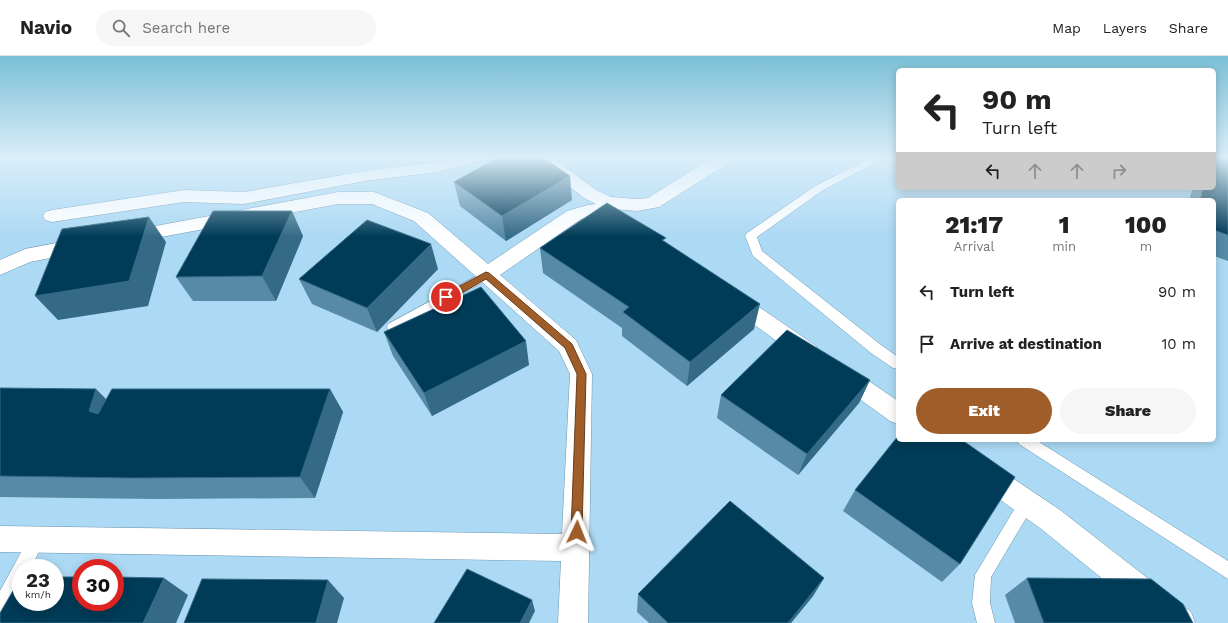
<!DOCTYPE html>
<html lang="en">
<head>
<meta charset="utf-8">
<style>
	body { margin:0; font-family:"Work Sans",sans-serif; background:#f6f6f6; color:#222; height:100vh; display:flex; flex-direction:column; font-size:15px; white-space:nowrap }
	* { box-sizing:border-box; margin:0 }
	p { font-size:13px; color:#767676 }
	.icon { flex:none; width:22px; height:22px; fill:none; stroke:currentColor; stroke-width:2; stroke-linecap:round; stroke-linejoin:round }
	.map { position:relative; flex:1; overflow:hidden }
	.sheet { position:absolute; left:896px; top:142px; width:320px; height:244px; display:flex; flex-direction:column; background:#fff; border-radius:6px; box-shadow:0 2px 10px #0003 }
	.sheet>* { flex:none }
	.guide { position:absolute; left:896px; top:12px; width:320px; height:122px; border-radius:6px; box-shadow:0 2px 10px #0003; background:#fff; color:#222; overflow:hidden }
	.speed { position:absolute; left:12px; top:503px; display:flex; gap:8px; font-size:20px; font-weight:700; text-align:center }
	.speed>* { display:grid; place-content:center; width:52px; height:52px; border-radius:50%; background:#fff; box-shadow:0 2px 10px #0003; line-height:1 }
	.speed small { font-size:10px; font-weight:400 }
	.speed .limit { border:6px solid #d22; background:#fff; color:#111 }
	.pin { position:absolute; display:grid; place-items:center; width:34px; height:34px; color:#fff; margin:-17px; border:2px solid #fff; border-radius:50%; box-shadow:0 1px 4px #0007 }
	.me { position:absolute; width:44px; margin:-22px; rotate:2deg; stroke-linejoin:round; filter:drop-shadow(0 0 3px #0008) }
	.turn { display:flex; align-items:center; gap:14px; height:84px; padding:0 20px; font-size:18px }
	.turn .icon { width:52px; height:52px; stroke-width:2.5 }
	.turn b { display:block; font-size:28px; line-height:34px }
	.lanes { display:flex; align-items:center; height:38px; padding:0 20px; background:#0003; justify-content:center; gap:20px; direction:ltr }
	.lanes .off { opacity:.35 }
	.eta { display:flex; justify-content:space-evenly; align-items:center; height:68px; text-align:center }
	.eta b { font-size:24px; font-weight:800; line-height:28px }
	.primary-button { display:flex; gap:8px; margin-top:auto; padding:8px 20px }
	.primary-button a { flex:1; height:46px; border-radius:24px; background:#9f5d2a; color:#fff; font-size:16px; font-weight:800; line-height:46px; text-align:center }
	.primary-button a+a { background:#f6f6f6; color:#222 }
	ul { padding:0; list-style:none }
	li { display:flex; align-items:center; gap:12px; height:52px; padding:0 20px }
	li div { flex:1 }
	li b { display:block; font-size:15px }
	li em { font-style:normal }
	header { display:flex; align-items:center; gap:24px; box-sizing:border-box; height:56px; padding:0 20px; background:#fff; border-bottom:1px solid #e0e0e0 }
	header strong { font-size:19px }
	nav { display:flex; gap:22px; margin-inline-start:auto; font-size:14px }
	.search { width:280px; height:36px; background:#f6f6f6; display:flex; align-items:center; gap:10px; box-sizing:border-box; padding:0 14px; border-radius:22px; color:#767676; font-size:15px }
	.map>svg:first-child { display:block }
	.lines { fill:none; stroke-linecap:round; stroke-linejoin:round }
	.service-casing { stroke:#6b95af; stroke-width:1 }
	.minor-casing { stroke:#6b95af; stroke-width:1 }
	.service { fill:#fff; fill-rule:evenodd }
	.minor { fill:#fff; fill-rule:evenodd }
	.wall { fill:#568aa6 }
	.shaded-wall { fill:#346a86 }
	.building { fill:#003b57; stroke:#346a86 }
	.route { fill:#9f5d2a; stroke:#673c1b }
</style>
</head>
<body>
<header>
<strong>Navio</strong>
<div class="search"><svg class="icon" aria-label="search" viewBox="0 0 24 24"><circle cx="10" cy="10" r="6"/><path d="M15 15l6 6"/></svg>Search here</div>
<nav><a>Map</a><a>Layers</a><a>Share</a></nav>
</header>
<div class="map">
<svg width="1228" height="567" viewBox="0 0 1228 567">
	<rect width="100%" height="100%" fill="#acd9f4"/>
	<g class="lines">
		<g class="service-casing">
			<g id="service">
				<polygon points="873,101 887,101 823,134 757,181 762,195 881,289 898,301 898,313 893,312 871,297 753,200 745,180 747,177 815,130"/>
				<polygon points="486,215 490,216 492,219 490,222 398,274 393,276 388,274 387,271 388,268"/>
				<polygon points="1017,384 1036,384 1228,505 1228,523 1019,388"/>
				<polygon points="1027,440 1033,442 1035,447 991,521 990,547 995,567 977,567 972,547 975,519 1021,442"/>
				<polygon points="37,475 43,478 45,483 31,512 21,512 21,530 6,558 0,561 0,535 31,478"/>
			</g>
		</g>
		<g class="minor-casing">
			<g id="minor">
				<polygon points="452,101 481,101 479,105 438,116 365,125 244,148 184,146 52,166 45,164 43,160 45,156 52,154 184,134 244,136 365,115 437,106"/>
				<path d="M532 101H552L596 134 611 141 637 143 648 142 713 101H734L732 105 659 151 637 155 614 153 628 162 630 166 628 170C607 176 607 154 581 163L500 219 576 284 592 318 588 567H558L561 505 0 496V470L562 478 570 318 559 295 414 165 372 148H338L129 187 122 186 119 181 122 176 129 175 338 136H374L428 157 488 208 567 155 588 149 596 148 584 142Z"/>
				<polygon points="83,182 90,184 93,189 90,194 30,206 0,219 0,204 25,193"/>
				<polygon points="733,235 740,238 816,290 819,296 816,302 808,305 800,302 726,248 723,243 726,238"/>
				<polygon points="840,308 848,311 898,345 898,368 890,365 832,323 829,317 832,311"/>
				<polygon points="924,384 956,384 1060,454 1191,556 1195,567 1157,567 1040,472 927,392"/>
			</g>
		</g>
		<use href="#service" class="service"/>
		<use href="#minor" class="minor"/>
	</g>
	<g class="wall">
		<polygon points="1228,101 1228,205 1214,200 1214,144 1189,144 1193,132 1214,132"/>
		<polygon points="454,126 572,144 506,185 460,150"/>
		<polygon points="303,180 276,245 193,245 176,221"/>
		<polygon points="665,186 754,273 687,330 622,280 622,272 543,217 540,192"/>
		<polygon points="438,213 377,276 312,248 299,223"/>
		<polygon points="384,276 529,309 432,360 393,300"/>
		<polygon points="870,324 859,347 798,419 717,362 721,339"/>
		<polygon points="0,332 106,343 330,333 343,356 315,442 156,443 0,441"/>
		<polygon points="855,434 960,508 942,526 843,455"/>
		<polygon points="824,522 813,540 791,567 649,567 637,556 638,538"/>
		<polygon points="1027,522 1193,567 1015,567 1005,539"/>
	</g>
	<g class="shaded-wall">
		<polygon points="570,120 572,144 506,185 502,160"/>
		<polygon points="292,155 303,180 276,245 262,220"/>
		<polygon points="149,161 166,186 148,250 58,264 35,240"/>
		<polygon points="431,188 438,213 377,276 367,252"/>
		<polygon points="760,248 754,273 687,330 690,306"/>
		<polygon points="526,285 529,309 432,360 424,337"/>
		<polygon points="870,324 859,347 798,419 807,398"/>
		<polygon points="96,333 119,356 113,378 89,355"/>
		<polygon points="330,333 343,356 315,442 300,421"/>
		<polygon points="164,522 188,539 176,567 143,567"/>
		<polygon points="824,522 813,540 791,567 788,567"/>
		<polygon points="328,524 344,542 337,567 316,567"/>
		<polygon points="532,544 535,555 529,567 520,567"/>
	</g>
	<g class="building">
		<polygon points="499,101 542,101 570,120 502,160 454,126"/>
		<polygon points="1214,101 1228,101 1228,179 1214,174 1214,144 1200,144 1203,132 1214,132"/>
		<polygon points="607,147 661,179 666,182 662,184 760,248 690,306 623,256 629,251 540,192"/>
		<polygon points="213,155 292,155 262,220 176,221"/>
		<polygon points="149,161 129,225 35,240 62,173"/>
		<polygon points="367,164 431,188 367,252 299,223"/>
		<polygon points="481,231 526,285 424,337 384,276"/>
		<polygon points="787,274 870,324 807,398 721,339"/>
		<polygon points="0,332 96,333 89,355 98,358 112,333 330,333 300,421 132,422 0,420"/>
		<polygon points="898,380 898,384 962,384 1015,421 960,508 855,434"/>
		<polygon points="730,445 824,522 788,567 668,567 638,538"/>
		<polygon points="467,513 532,544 520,567 434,567"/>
		<polygon points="21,521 21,546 55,546 55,521 81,521 81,546 115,546 115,521 164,522 143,567 0,567 0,557"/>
		<polygon points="1027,522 1151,523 1183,548 1193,567 1044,567"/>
		<polygon points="202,523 328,524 316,567 184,567"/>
	</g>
	<linearGradient id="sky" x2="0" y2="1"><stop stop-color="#7bbfd5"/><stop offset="0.56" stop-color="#daeefa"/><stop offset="1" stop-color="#daeefa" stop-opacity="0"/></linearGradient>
	<rect width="1228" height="181" fill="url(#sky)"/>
	<polygon class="route" points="486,216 489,217 572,288 586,318 582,476 581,480 577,482 573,480 571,476 577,318 565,292 486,223 450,244 443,244 442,241 443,239"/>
</svg>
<div class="speed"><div>23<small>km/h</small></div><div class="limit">30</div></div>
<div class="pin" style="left:446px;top:241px;background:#d93025"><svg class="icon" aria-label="arrive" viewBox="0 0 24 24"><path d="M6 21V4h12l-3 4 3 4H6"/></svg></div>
<svg class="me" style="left:577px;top:476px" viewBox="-20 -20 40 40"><path d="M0-17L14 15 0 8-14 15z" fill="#9f5d2a" stroke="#fff" stroke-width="4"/></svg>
<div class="guide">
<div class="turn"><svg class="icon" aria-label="left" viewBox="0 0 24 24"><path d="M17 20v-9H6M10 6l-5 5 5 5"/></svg><div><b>90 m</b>Turn left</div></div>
<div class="lanes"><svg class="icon" aria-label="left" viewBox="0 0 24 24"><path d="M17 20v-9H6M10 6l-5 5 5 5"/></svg><svg class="icon off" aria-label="ahead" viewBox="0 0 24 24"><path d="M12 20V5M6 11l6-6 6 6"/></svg><svg class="icon off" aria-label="ahead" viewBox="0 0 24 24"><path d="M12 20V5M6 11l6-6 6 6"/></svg><svg class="icon off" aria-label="right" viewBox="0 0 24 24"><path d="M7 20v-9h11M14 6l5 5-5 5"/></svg></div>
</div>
<section class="sheet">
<div class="eta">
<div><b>21:17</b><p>Arrival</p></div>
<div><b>1</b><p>min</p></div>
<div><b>100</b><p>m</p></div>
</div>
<ul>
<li><svg class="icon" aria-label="left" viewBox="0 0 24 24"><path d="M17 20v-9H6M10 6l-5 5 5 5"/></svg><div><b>Turn left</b></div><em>90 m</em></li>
<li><svg class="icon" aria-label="arrive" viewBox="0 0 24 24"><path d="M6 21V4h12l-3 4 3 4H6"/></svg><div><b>Arrive at destination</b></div><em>10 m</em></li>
</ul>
<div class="primary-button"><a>Exit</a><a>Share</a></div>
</section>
</div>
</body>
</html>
